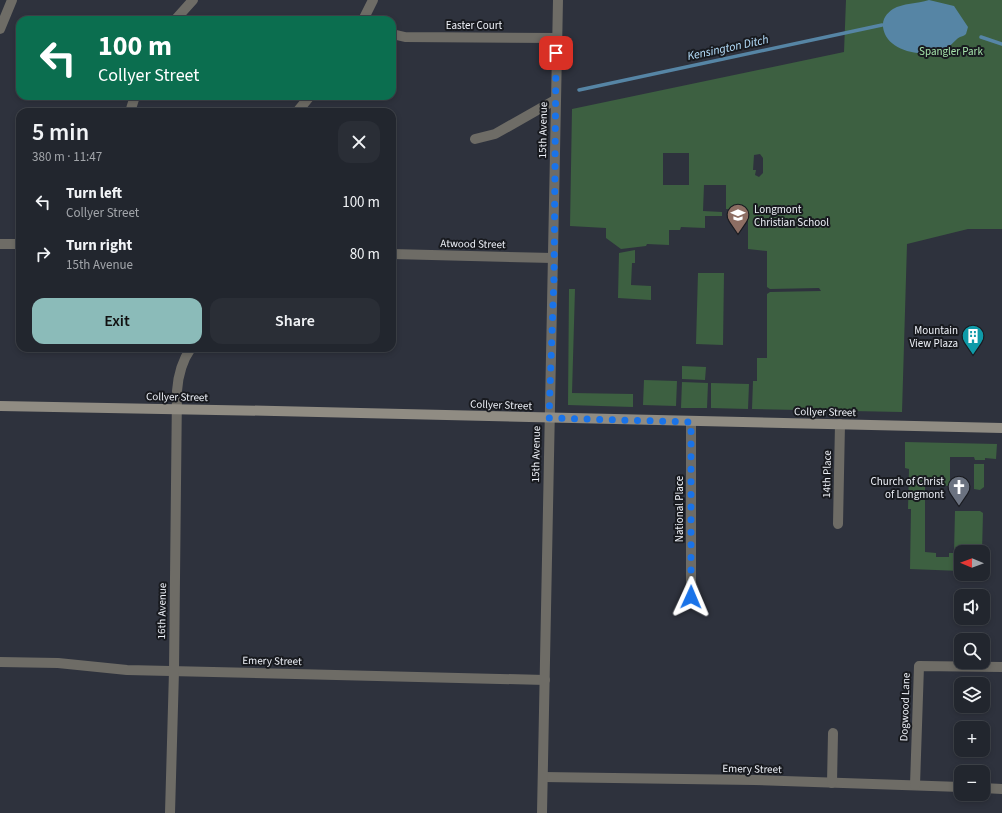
<!DOCTYPE html>
<html lang="en">
<head>
<meta charset="utf-8">
<style>
	body { margin:0; font-family:"Source Sans 3",sans-serif; background:#2a2e36; color:#f1f3f6; height:100vh; display:flex; flex-direction:column; font-size:15px; white-space:nowrap }
	* { box-sizing:border-box; margin:0 }
	p { font-size:13px; color:#a2a5aa }
	.icon { flex:none; width:22px; height:22px; fill:none; stroke:currentColor; stroke-width:2; stroke-linecap:round; stroke-linejoin:round }
	.map { position:relative; flex:1; overflow:hidden }
	.details { position:absolute; left:16px; top:108px; width:380px; height:244px; display:flex; flex-direction:column; background:#22262e; border-radius:12px; box-shadow:0 2px 6px #0003,0 0 0 1px #3f434a }
	.details>* { flex:none }
	.guide { position:absolute; left:16px; top:16px; width:380px; height:84px; border-radius:12px; box-shadow:0 2px 6px #0003,0 0 0 1px #3f434a; background:#0b6e4f; color:#fff; overflow:hidden }
	.needle { width:26px; rotate:271deg }
	.tools { position:absolute; left:954px; top:545px; display:grid; gap:8px }
	.tools a { display:grid; place-items:center; width:36px; height:36px; border-radius:8px; background:#22262e; box-shadow:0 2px 6px #0003,0 0 0 1px #3f434a; font-size:20px }
	.pin { position:absolute; display:grid; place-items:center; width:34px; height:34px; color:#fff; margin:-17px; border-radius:8px; box-shadow:0 2px 6px #0006 }
	.me { position:absolute; width:44px; margin:-22px; rotate:1deg; stroke-linejoin:round; filter:drop-shadow(0 0 3px #0008) }
	.turn { display:flex; align-items:center; gap:14px; height:84px; padding:0 16px; font-size:18px }
	.turn .icon { width:52px; height:52px; stroke-width:2.5 }
	.turn b { display:block; font-size:28px; line-height:34px }
	.round { display:grid; place-items:center; flex:none; width:42px; height:42px; border-radius:12px; background:#2a2e36 }
	.overview { display:flex; align-items:center; justify-content:space-between; height:68px; padding:0 16px }
	h1 { font-size:24px; font-weight:600; line-height:30px }
	.button { display:flex; gap:8px; margin-top:auto; padding:8px 16px }
	.button a { flex:1; height:46px; border-radius:12px; background:#8bbbb9; color:#111; font-size:16px; font-weight:600; line-height:46px; text-align:center }
	.button a+a { background:#2a2e36; color:#f1f3f6 }
	ul { padding:0; list-style:none }
	li { display:flex; align-items:center; gap:12px; height:52px; padding:0 16px }
	li div { flex:1 }
	li b { display:block; font-size:15px }
	li em { font-style:normal }
	.map>svg:first-child { display:block }
	.green { fill:#3d6041; fill-rule:evenodd }
	.water { fill:#5685a5 }
	.lines { fill:none; stroke-linecap:round; stroke-linejoin:round }
	.stream { stroke:#5685a5; stroke-width:3.5 }
	.street { stroke:#6e6c66; stroke-width:10 }
	.secondary { stroke:#908c83; stroke-width:10 }
	.route { stroke:#1a73e8; stroke-width:7; stroke-dasharray:0 12.6 }
	.labels { text-anchor:middle; dominant-baseline:central; stroke-width:4; stroke-linejoin:round; paint-order:stroke }
	.street-label { font-size:11px; fill:#eef1f8; stroke:#181a1f }
	.park-label { font-size:11px; fill:#a6e4ab; stroke:#181a1f }
	.poi-label { font-size:11px; fill:#eef1f8; stroke:#181a1f; text-anchor:end }
	.water-label { font-size:12px; font-style:italic; fill:#b7e1ff; stroke:#181a1f }
</style>
</head>
<body>
<div class="map">
<svg width="1002" height="813" viewBox="0 0 1002 813">
	<rect width="100%" height="100%" fill="#2e323d"/>
	<g class="green">
		<path d="M846 0H1002V229H968L907 244 902 412 752 409 753 381H757V358H767V294L770 292 821 291 819 288 770 289 767 287V251L748 249V218L739 217V210L726 209V185H704L703 211 722 212V216H705V228L681 227 680 230H669V245L647 244 646 246 621 249 606 238V228L570 226 572 109 844 52ZM663 153H689V185H663ZM760 154 763 158V173L759 177 755 175 756 170H753L754 155Z"/>
		<polygon points="635,250 635,263 632,263 631,285 651,286 651,300 618,298 619,253"/>
		<polygon points="698,273 724,273 723,345 696,344"/>
		<polygon points="569,289 575,289 572,393 633,394 633,407 568,405"/>
		<polygon points="682,366 706,367 705,380 682,379"/>
		<polygon points="644,380 677,381 676,406 643,405"/>
		<polygon points="682,382 708,383 707,408 681,408"/>
		<polygon points="711,383 749,384 748,409 711,408"/>
		<polygon points="905,442 997,444 996,459 985,458 985,460 975,460 974,457 950,457 950,486 925,485 925,552 936,553 936,557 949,557 949,553 954,553 955,511 980,511 983,513 982,552 961,552 961,571 910,569 911,509 908,509 909,469 905,468"/>
		<polygon points="974,464 984,464 984,487 980,490 974,489"/>
	</g>
	<path class="water" d="M929 0 954 6 968 27 966 34C964 36 962 36 960 37 954 40 951 47 944 50 924 58 886 52 883 27 882 19 887 13 893 9 903 3 917 4 929 0Z"/>
	<g class="lines">
		<g class="stream">
			<polyline points="981,37 1002,44"/>
			<polyline points="579,90 882,25"/>
		</g>
		<g class="street">
			<polyline points="175,20 193,0"/>
			<polyline points="363,20 373,0"/>
			<polyline points="0,29 12,0"/>
			<polyline points="392,34 405,37 557,38"/>
			<polyline points="130,112 135,96"/>
			<polyline points="297,112 310,96"/>
			<polyline points="475,139 495,134 555,100"/>
			<polyline points="0,244 20,244"/>
			<polyline points="392,254 553,258"/>
			<polyline points="838,524 840,424"/>
			<polyline points="691,597 691,422"/>
			<polyline points="0,662 58,663 127,670 545,680"/>
			<polyline points="543,777 754,780 961,787"/>
			<polyline points="832,783 833,733"/>
			<polyline points="915,785 919,666 1002,667"/>
			<polyline points="983,788 1002,789"/>
			<path d="M170 813 174 671 177 391C178 376 182 361 191 348"/>
			<polyline points="542,813 558,0"/>
		</g>
		<polyline class="secondary" points="0,406 275,411 1002,428"/>
	</g>
	<g class="lines">
		<polyline class="route" points="556,53 554,276 549,418 691,422 691,597"/>
	</g>
	<defs>
		<g id="school-pin" transform="scale(1.15)"><path d="M0 17L-7.5 6A9.5 9.5 0 1 1 7.5 6Z" fill="#8d6e63" stroke="#181a1f"/><path d="M0-5L7-2L0 1L-7-2ZM-4 1L0 2.5L4 1V4Q0 6-4 4Z" fill="#fff"/></g>
		<g id="building-pin" transform="scale(1.15)"><path d="M0 17L-7.5 6A9.5 9.5 0 1 1 7.5 6Z" fill="#0f9aa8" stroke="#181a1f"/><path d="M-4-6H4V6H1V3H-1V6H-4ZM-2.5-4.3h1.7v1.8h-1.7ZM.8-4.3h1.7v1.8H.8ZM-2.5-1h1.7V.8h-1.7ZM.8-1h1.7V.8H.8Z" fill="#fff"/></g>
		<g id="church-pin" transform="scale(1.15)"><path d="M0 17L-7.5 6A9.5 9.5 0 1 1 7.5 6Z" fill="#6b7280" stroke="#181a1f"/><path d="M-1.2-6h2.4v3.5h3.3v2.4h-3.3V6h-2.4V-.1h-3.3v-2.4h3.3Z" fill="#fff"/></g>
	</defs>
	<g fill-rule="evenodd">
		<use href="#school-pin" x="738" y="215"/>
		<use href="#building-pin" x="973" y="336"/>
		<use href="#church-pin" x="959" y="487"/>
	</g>
	<g class="labels">
		<g class="street-label">
			<text x="474" y="25">Easter Court</text>
			<text transform="translate(543 130) rotate(-89)">15th Avenue</text>
			<text transform="translate(473 244) rotate(1)">Atwood Street</text>
			<text transform="translate(177 397) rotate(1)">Collyer Street</text>
			<text transform="translate(501 405) rotate(2)">Collyer Street</text>
			<text transform="translate(825 412) rotate(1)">Collyer Street</text>
			<text transform="translate(536 454) rotate(-89)">15th Avenue</text>
			<text transform="translate(827 474) rotate(-89)">14th Place</text>
			<text transform="translate(679 509) rotate(-90)">National Place</text>
			<text transform="translate(162 611) rotate(-89)">16th Avenue</text>
			<text transform="translate(272 661) rotate(1)">Emery Street</text>
			<text transform="translate(905 707) rotate(-88)">Dogwood Lane</text>
			<text transform="translate(752 769) rotate(1)">Emery Street</text>
		</g>
		<g class="park-label">
			<text x="951" y="51">Spangler Park</text>
		</g>
		<g class="poi-label">
			<text x="754" y="209" text-anchor="start">Longmont<tspan x="754" dy="13">Christian School</tspan></text>
			<text x="958" y="330">Mountain<tspan x="958" dy="13">View Plaza</tspan></text>
			<text x="944" y="481">Church of Christ<tspan x="944" dy="13">of Longmont</tspan></text>
		</g>
		<g class="water-label">
			<text transform="translate(728 48) rotate(-12)">Kensington Ditch</text>
		</g>
	</g>
</svg>
<div class="tools">
<a><svg class="needle" viewBox="-14 -14 28 28"><path d="M0-13l5 13h-10z" fill="#e53935"/><path d="M0 13l5-13h-10z" fill="#a2a5aa"/></svg></a>
<a><svg class="icon" aria-label="sound" viewBox="0 0 24 24"><path d="M4 9h4l5-4v14l-5-4H4zM17 9q2 3 0 6"/></svg></a>
<a><svg class="icon" aria-label="search" viewBox="0 0 24 24"><circle cx="10" cy="10" r="6"/><path d="M15 15l6 6"/></svg></a>
<a><svg class="icon" aria-label="layers" viewBox="0 0 24 24"><path d="M12 4l9 5-9 5-9-5zM3 14l9 5 9-5"/></svg></a>
<a>+</a>
<a>−</a>
</div>
<div class="pin" style="left:556px;top:53px;background:#d93025"><svg class="icon" aria-label="arrive" viewBox="0 0 24 24"><path d="M6 21V4h12l-3 4 3 4H6"/></svg></div>
<svg class="me" style="left:691px;top:597px" viewBox="-20 -20 40 40"><path d="M0-17L14 15 0 8-14 15z" fill="#1a73e8" stroke="#fff" stroke-width="4"/></svg>
<div class="guide">
<div class="turn"><svg class="icon" aria-label="left" viewBox="0 0 24 24"><path d="M17 20v-9H6M10 6l-5 5 5 5"/></svg><div><b>100 m</b>Collyer Street</div></div>
</div>
<section class="details">
<div class="overview"><div><h1>5 min</h1><p>380 m · 11:47</p></div><a class="round"><svg class="icon" aria-label="close" viewBox="0 0 24 24"><path d="M6 6l12 12M18 6L6 18"/></svg></a></div>
<ul>
<li><svg class="icon" aria-label="left" viewBox="0 0 24 24"><path d="M17 20v-9H6M10 6l-5 5 5 5"/></svg><div><b>Turn left</b><p>Collyer Street</p></div><em>100 m</em></li>
<li><svg class="icon" aria-label="right" viewBox="0 0 24 24"><path d="M7 20v-9h11M14 6l5 5-5 5"/></svg><div><b>Turn right</b><p>15th Avenue</p></div><em>80 m</em></li>
</ul>
<div class="button"><a>Exit</a><a>Share</a></div>
</section>
</div>
</body>
</html>
